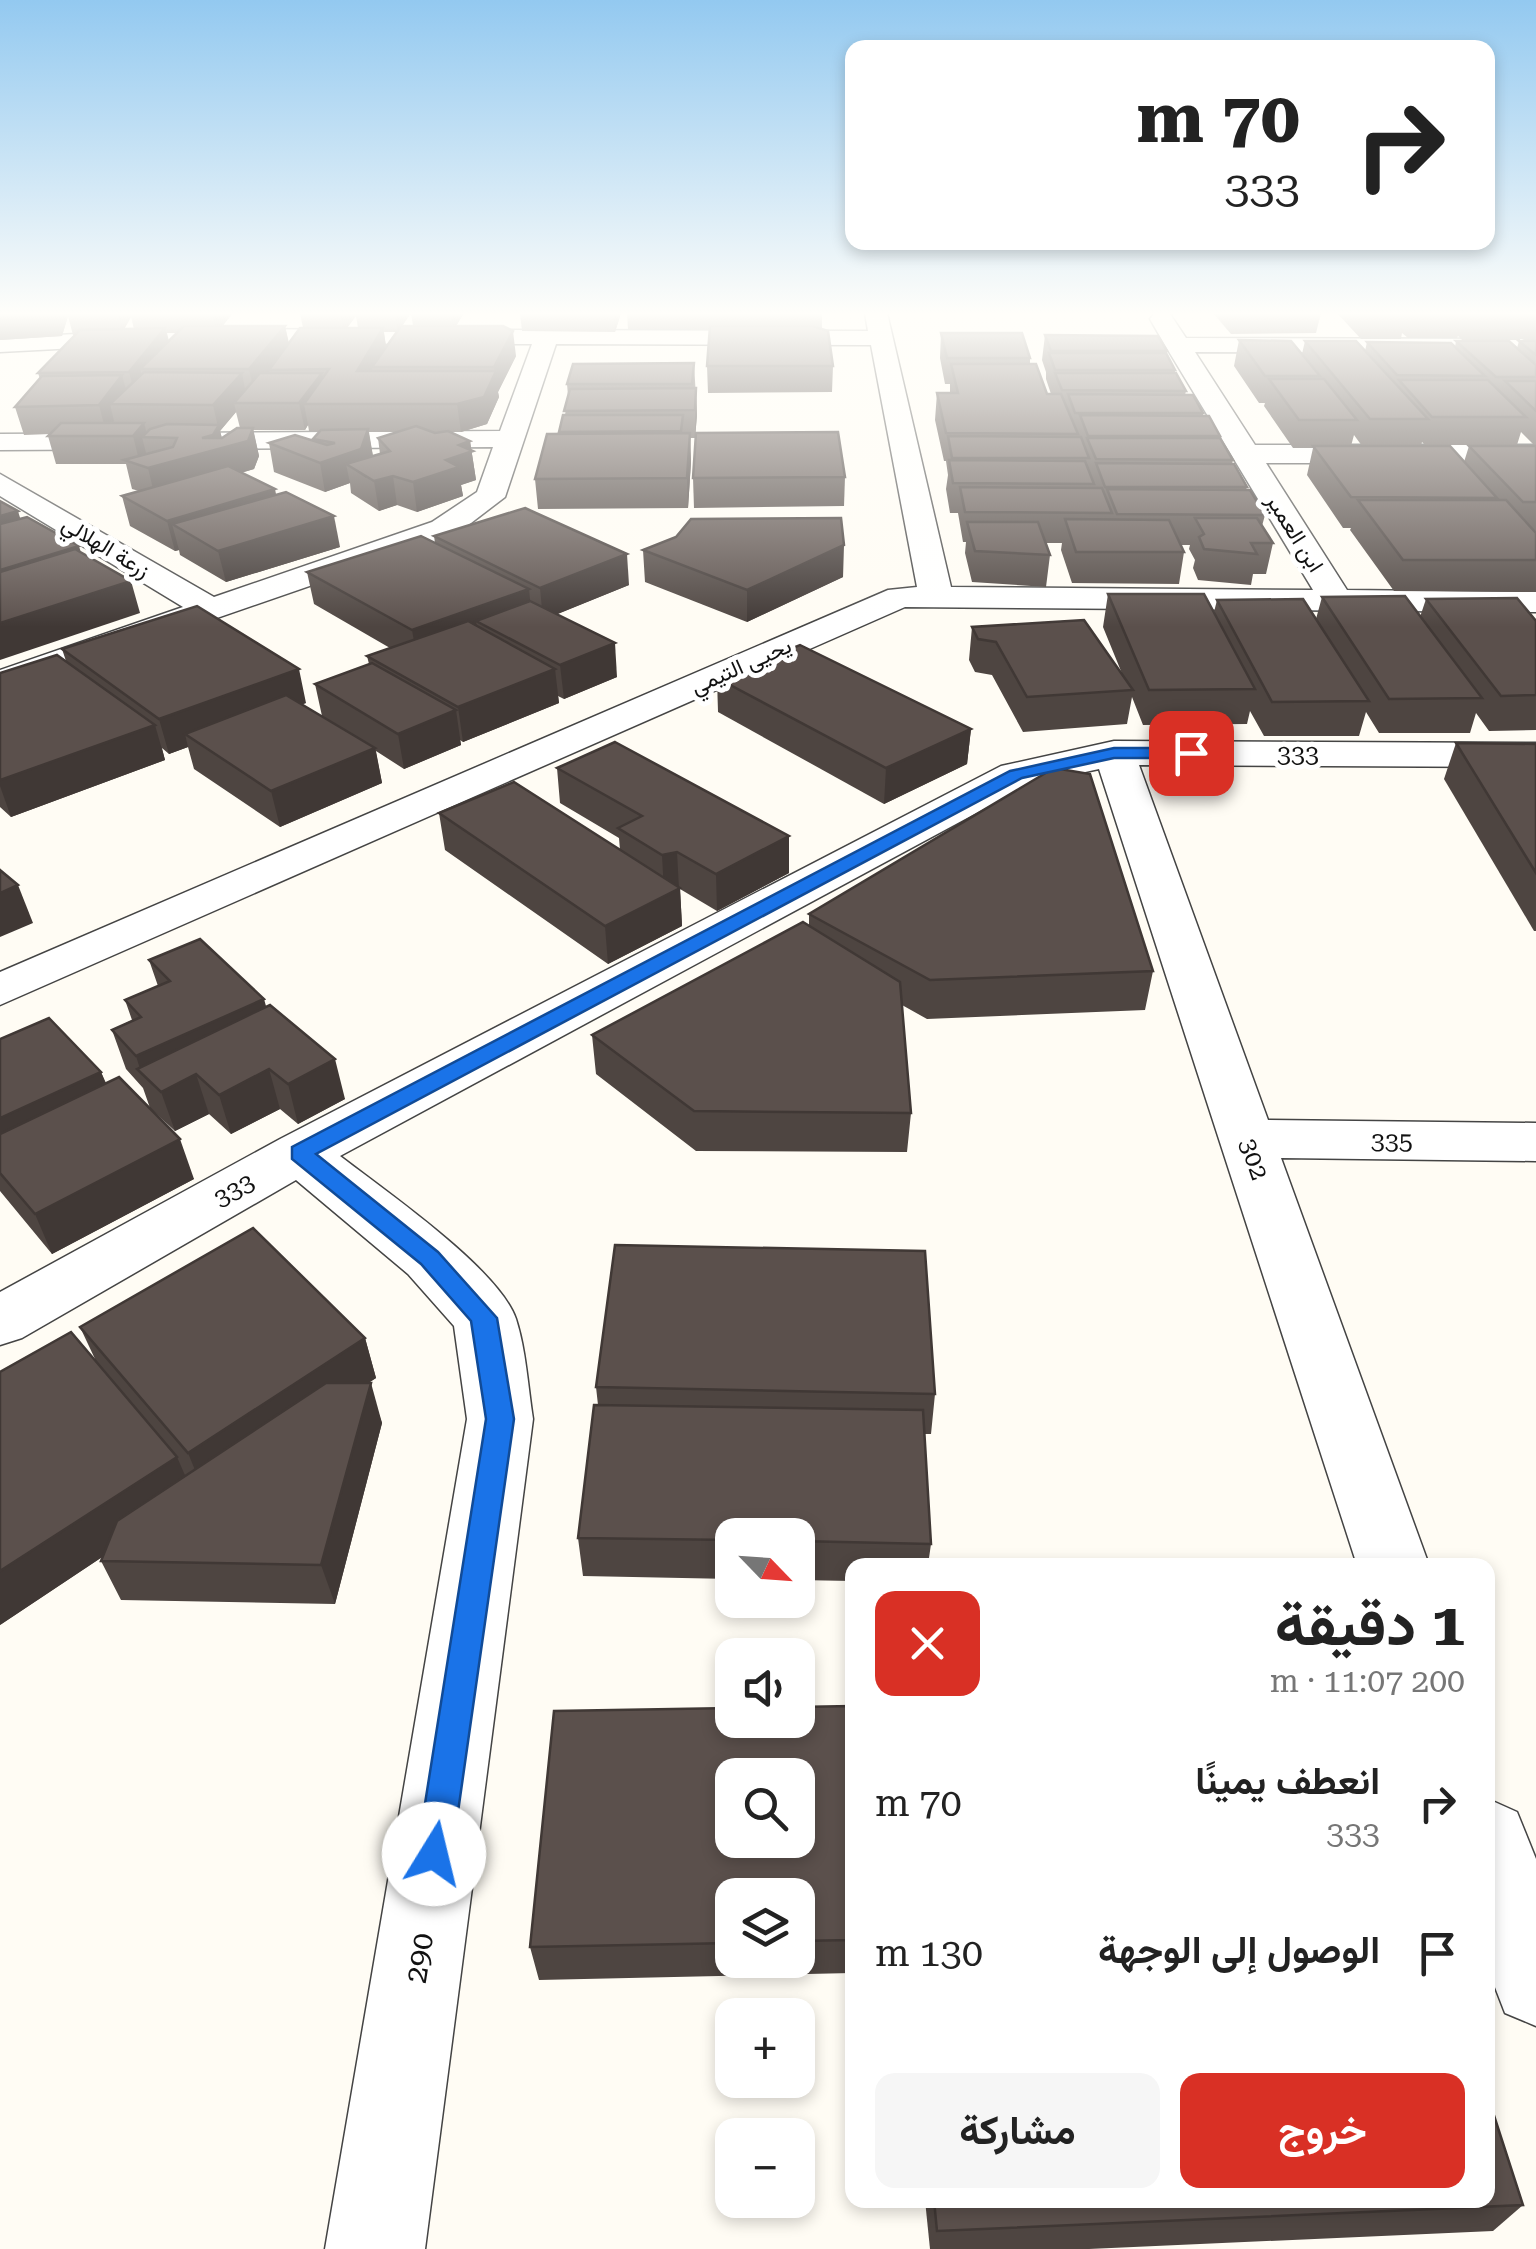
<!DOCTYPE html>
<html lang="ar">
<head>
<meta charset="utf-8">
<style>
	body { margin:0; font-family:"Roboto Serif",Vazirmatn,serif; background:#f6f6f6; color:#222; direction:rtl; height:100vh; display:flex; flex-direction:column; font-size:38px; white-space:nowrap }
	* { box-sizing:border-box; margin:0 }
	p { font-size:32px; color:#767676 }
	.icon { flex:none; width:55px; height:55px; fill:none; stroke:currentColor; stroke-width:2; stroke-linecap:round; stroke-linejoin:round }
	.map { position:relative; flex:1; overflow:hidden; direction:ltr }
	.sheet { position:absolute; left:845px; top:1558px; width:650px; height:650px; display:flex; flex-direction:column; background:#fff; border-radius:20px; box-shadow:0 5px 15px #0003; direction:rtl }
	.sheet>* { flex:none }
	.guide { position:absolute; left:845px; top:40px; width:650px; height:210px; border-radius:20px; box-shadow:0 5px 15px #0003; direction:rtl; background:#fff; color:#222; overflow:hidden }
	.needle { width:65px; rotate:115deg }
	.buttons { position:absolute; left:715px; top:1518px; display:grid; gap:20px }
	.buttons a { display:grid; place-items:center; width:100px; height:100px; border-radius:20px; background:#fff; box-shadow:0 5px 15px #0003; font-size:50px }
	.pin { position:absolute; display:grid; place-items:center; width:85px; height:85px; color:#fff; margin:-42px; border-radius:20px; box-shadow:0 5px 15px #0006 }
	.me { position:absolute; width:110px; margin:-55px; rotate:9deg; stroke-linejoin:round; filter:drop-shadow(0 0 8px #0008) }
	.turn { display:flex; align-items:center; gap:35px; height:210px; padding:0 30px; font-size:45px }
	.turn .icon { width:130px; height:130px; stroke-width:2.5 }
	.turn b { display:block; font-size:70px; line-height:85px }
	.round { display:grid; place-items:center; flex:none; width:105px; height:105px; border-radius:20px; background:#f6f6f6 }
	.headline { display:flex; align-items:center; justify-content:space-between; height:170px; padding:0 30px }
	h1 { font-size:60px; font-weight:700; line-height:75px }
	.button { display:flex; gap:20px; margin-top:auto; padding:20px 30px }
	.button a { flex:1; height:115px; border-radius:20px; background:#d93025; color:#fff; font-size:40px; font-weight:700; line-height:115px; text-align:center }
	.button a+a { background:#f6f6f6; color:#222 }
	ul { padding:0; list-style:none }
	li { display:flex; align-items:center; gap:30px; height:150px; padding:0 30px }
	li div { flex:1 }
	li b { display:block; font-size:38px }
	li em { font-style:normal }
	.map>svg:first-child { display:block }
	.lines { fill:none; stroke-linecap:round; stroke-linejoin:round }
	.minor-casing { stroke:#444; stroke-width:3 }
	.minor { fill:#fff; fill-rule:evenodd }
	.wall { fill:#4e4541; fill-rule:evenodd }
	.shaded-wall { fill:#403835 }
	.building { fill:#5b504c; stroke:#403835; stroke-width:2.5; fill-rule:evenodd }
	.route { fill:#1a73e8; stroke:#114b97; stroke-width:2.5 }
	.labels { text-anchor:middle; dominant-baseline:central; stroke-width:10; stroke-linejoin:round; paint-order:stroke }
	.far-street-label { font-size:22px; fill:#111; stroke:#fff }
	.street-label { font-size:25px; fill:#111; stroke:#fff }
	.near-street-label { font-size:30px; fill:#111; stroke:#fff }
</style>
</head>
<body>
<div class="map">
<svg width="1536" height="2249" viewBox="0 0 1536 2249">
	<rect width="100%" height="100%" fill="#fffcf4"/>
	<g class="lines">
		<g class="minor-casing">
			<g id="minor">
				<polygon points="865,313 887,313 951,587 1313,590 1165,345 1150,319 1154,314 1170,314 1186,338 1536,339 1536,353 1195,352 1255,445 1536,445 1536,463 1266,463 1347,590 1536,592 1536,612 905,607 0,1005 0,972 888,590 917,587 871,345 556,344 505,497 454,536 0,693 0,670 183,607 0,496 0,474 214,597 432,522 477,492 493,447 0,450 0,434 500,431 532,344 171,343 0,352 0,338 171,329 868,331"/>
				<path d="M1114 741 1536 743V767L1139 765 1268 1120 1536 1123V1161L1281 1158 1429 1565H1357L1099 769 1030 784 340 1156C384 1190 499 1269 516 1319 526 1350 528 1387 533 1419L425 2249H325L467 1419 454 1326 408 1274 296 1180 22 1338 0 1345V1292L280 1139 1001 766Z"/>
				<polygon points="1488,1799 1517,1812 1536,1859 1536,2026 1505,2013 1488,1969"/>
			</g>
		</g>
		<use href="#minor" class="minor"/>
	</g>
	<g class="wall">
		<path d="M0 313H233L222 326H285L289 343 303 328 300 313H464L456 326 516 356 498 392 499 397 487 424 461 432H449L470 441 476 480 461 485 463 496 417 512 397 505 379 511 351 493 350 483 325 492 274 472 269 443 313 441V439L319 432 309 431 308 425 305 430H253L259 456 254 469 241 473 276 495 340 547 226 582 180 555 179 550 175 551 130 526 122 496 139 491 132 489 126 464H56L48 436 50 434 24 435 15 407 40 379 38 373 75 335H73L68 316 62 336 0 340ZM411 313 413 326H402L410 314ZM356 316 358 328H347ZM131 317 134 329H124ZM384 332H396L386 346ZM167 333H177L169 341ZM236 412 240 428 222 438 220 431ZM369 432H398L378 438 380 454 373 456Z"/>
		<polygon points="520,313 621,313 615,332 522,331"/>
		<polygon points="627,313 822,313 822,328 818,328 833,366 832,392 708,393 707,366 710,329 628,329"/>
		<polygon points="1213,313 1321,313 1316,333 1231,334"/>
		<polygon points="1337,313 1536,313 1536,340 1524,340 1520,338 1520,340 1462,340 1458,336 1457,338 1408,338 1402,333 1401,339 1361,339"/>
		<polygon points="941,333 1030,358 1030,364 1047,394 1051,394 1046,379 1046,372 1042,360 1045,335 1167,351 1167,355 1175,370 1175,373 1186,391 1185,395 1203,413 1203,416 1220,436 1220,438 1233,460 1232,464 1247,487 1246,490 1265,515 1262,526 1273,543 1266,574 1253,574 1251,585 1198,580 1193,568 1195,560 1189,549 1190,545 1181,545 1184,552 1179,584 1072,583 1061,550 1062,543 1045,543 1050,555 1046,587 972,582 965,553 966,542 963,542 958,513 950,513 946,489 948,475 946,461 944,461 935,420 937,393 950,393 950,384 945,384 940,358"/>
		<path d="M1239 340 1302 354 1305 341 1365 351 1367 342 1455 347 1456 341 1517 348 1519 341H1536V592L1394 591 1350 530 1351 528H1343L1307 475 1313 448H1293L1264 406 1265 403H1259L1234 366ZM1521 432 1535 446H1469L1464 462 1421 446 1422 442 1425 445H1517ZM1354 435 1362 446H1351Z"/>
		<polygon points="694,363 697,415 695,438 690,438 691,462 688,508 538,509 535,479 559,434 565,415 568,396 567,384"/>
		<polygon points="845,477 844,506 694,508 693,478"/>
		<polygon points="434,536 629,585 557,614 617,677 564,699 558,696 559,703 463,742 460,740 461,745 404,769 376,751 382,783 280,827 194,769 188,747 169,754 162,748 165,760 11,817 0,807 0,673 66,661 62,649 306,703 302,704 322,716 315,684 369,664 367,656 390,648 314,604 307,572 435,543"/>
		<polygon points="643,550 843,577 747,622 645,582"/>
		<polygon points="1108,594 1214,612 1217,600 1316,619 1322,597 1420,617 1426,599 1536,621 1536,730 1489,731 1476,713 1470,733 1379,733 1366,712 1359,736 1264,736 1250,711 1247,724 1143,725 1132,697 1127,724 1023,732 992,675 975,672 969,660 972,627 1123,676 1103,627"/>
		<polygon points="717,678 971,729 967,764 884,804 718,712"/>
		<polygon points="1456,743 1536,744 1536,931 1534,931 1444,779"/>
		<polygon points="557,768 789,873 717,911 680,889 682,926 608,964 445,850 439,813 620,850 619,838 560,803"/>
		<polygon points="809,914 1153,971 1145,1010 927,1019 902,1005 911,1113 907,1152 696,1151 596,1074 592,1035 809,926"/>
		<polygon points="149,960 266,1007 345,1099 298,1124 280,1109 231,1134 209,1114 175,1131 150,1108 143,1088 126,1069 112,1030 132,1020 125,1000 158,986"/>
		<polygon points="0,1039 101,1072 106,1083 194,1179 52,1254 0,1191"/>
		<polygon points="80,1327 365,1338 376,1378 368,1383 382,1423 335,1604 121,1600 101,1561 102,1557 0,1625 95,1359"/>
		<polygon points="596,1387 935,1394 931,1434 924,1434 931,1544 928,1565 852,1565 852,1581 798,1580 798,1535 732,1535 732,1579 583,1576 578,1538 598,1405"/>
		<path d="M852 1734V1973L539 1980 530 1947ZM732 1895H798V1960H732Z"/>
		<polygon points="925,2200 1488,2200 1523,2205 1493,2231 1089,2249 930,2249"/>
	</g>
	<g class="shaded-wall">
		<polygon points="31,313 67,313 68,316 62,336 0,340 0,315"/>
		<polygon points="117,313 130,313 131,317 122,333"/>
		<polygon points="212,313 233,313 217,333"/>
		<polygon points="340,313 355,313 356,316 343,333"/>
		<polygon points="395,313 411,313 398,332"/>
		<polygon points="451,313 464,313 453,331"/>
		<polygon points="614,313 621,313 615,332"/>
		<polygon points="285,326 290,351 269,370 270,376 255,396 249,369"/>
		<polygon points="165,328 171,353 140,369 145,387 136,398 129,372"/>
		<polygon points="383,328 387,353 372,367 373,377 357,371"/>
		<polygon points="513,331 516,356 498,392 499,397 487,424 461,432 457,404 495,372 494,367"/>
		<polygon points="242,373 247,400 234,403 236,412 220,431 224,447 253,428 259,456 254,469 155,497 148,468 202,438 218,427 213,405"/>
		<polygon points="322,373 326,400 304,404 308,425 305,430 299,403"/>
		<polygon points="122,375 129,401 110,404 114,421 106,432 99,405"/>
		<polygon points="696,388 697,415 695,438 695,410"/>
		<polygon points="144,423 148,438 142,437 147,457 140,464 133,436"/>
		<polygon points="368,429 373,457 366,478 346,464 350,483 325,492 320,463"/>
		<polygon points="690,433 691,462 688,508 687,478"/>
		<polygon points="470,441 476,480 461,485 463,496 417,512 413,482 446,460 459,445"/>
		<polygon points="393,476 397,505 379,511 374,481"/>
		<polygon points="275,489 281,519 172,524 179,550 175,551 167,521"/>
		<polygon points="18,511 27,541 0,550 0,516"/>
		<polygon points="334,516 340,547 226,582 218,551"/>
		<polygon points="844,545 843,577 747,622 747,590"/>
		<polygon points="79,546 88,577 0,605 0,570"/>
		<polygon points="627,554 629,585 543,620 540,588"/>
		<polygon points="131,581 140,613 0,660 0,623"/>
		<polygon points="529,589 532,621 476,621 479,641 418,664 412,630"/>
		<polygon points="615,643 617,677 564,699 560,665"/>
		<polygon points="299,669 306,703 198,743 185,734 188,747 169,754 159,719"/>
		<polygon points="555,669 559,703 463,742 458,707"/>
		<polygon points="456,710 461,745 404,769 398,734"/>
		<polygon points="155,725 165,760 11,817 0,786 0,780"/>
		<polygon points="971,729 967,764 884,804 886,768"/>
		<polygon points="375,748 382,783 280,827 271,791"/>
		<polygon points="789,836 789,873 717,911 716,874"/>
		<polygon points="677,852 679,889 664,892 662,855"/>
		<polygon points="18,885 33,923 0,937 0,893"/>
		<polygon points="680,888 682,926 608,964 605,926"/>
		<polygon points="264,999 275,1038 142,1075 136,1056"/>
		<polygon points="335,1059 345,1099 298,1124 288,1084"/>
		<polygon points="269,1069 280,1109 231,1134 219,1095"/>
		<polygon points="101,1072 116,1111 0,1166 0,1118"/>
		<polygon points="196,1074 209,1114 175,1131 161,1092"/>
		<polygon points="180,1139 194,1179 52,1254 35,1214"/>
		<polygon points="365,1338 376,1378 204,1492 188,1453"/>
		<polygon points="371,1383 382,1423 335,1604 321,1565"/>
		<polygon points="177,1457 194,1496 0,1625 0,1571"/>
	</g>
	<g class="building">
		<polygon points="0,313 31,313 0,315"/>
		<polygon points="1366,313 1406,313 1407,314 1367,314"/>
		<polygon points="1413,313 1463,313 1464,314 1414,314"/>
		<polygon points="1466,313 1524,313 1527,315 1469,315"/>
		<polygon points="184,326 285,326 249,369 140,369"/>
		<polygon points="401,326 503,326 513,331 494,367 372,367"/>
		<polygon points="710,326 812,326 828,331 833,366 707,366"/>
		<polygon points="165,328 129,372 38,373 80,330"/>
		<polygon points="300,328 383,328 357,371 496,371 484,397 457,404 304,404 329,369 269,370"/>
		<polygon points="941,333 1022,333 1030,358 947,358"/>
		<polygon points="1045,335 1158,336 1167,351 1051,351"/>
		<polygon points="1239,340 1291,341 1320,376 1265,376"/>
		<polygon points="1305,341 1356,341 1428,419 1370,419"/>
		<polygon points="1456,341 1509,341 1536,365 1536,377 1496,377"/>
		<polygon points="1519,341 1536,341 1536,355"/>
		<polygon points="1367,342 1451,343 1485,376 1397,375"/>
		<polygon points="1049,353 1166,353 1175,370 1055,370"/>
		<polygon points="694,363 692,384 567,384 573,364"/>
		<polygon points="951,364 1036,364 1047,394 1061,394 1078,434 946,433 937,393 958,393"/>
		<polygon points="144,372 242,373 213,405 110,404"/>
		<polygon points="260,373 322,373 299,403 234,403"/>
		<polygon points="1055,373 1176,373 1186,391 1062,390"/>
		<polygon points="122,375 99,405 15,407 42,376"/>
		<polygon points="1269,379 1324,379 1357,420 1299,420"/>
		<polygon points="1399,380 1488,380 1526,417 1432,417"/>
		<polygon points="1505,381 1536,381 1536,411"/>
		<polygon points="696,388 695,410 564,411 570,389"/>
		<polygon points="1068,394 1193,395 1203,413 1075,413"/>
		<polygon points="563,415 683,415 681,431 559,432"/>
		<polygon points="1080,415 1209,416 1220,436 1088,436"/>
		<polygon points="61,423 144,423 133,436 48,436"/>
		<polygon points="167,424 219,425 213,435 202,438 222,438 237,428 253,428 248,441 148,468 124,460 173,447 177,438 142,437 150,429"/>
		<polygon points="416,426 435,433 448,431 470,441 459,445 473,451 446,460 459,467 413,482 393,476 374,481 346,464 390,451 378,438"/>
		<polygon points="368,429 361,449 320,463 269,443 295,435 327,445 335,443 313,439 321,430"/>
		<polygon points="838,432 845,477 693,478 696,433"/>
		<polygon points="690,433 687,478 535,479 547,434"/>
		<polygon points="948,436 1081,437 1089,458 952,458"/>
		<polygon points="1087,438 1220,438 1233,460 1096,459"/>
		<polygon points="1313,446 1450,446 1497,498 1351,497"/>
		<polygon points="1469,446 1536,446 1536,502 1523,502"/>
		<polygon points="949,460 1085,461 1094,484 953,483"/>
		<polygon points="1096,463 1234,464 1247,487 1105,487"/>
		<polygon points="228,466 275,489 167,521 122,496"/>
		<polygon points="960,487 1102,488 1112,513 965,512"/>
		<polygon points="1107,489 1250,490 1265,515 1117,514"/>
		<polygon points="286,492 334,516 218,551 172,524"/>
		<polygon points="1358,500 1506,500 1536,533 1536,560 1403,560"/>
		<polygon points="0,501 18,511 0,516"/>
		<polygon points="525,508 627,554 540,588 434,536"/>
		<polygon points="27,517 79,546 0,570 0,524"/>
		<polygon points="841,518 844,545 747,590 643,550 676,537 691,519"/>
		<polygon points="1195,518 1257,518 1273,543 1251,543 1257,554 1204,549 1199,537 1204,534"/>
		<polygon points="1065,519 1169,520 1184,552 1076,552"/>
		<polygon points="967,522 1038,522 1050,555 975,551"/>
		<polygon points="421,536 529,589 412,630 307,572"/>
		<polygon points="75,549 131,581 0,623 0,572"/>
		<polygon points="1108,594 1204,594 1255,689 1149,690"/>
		<polygon points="1405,596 1482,698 1389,699 1322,597"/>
		<polygon points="1517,598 1536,621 1536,695 1501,696 1426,599"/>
		<polygon points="1303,599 1369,701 1272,702 1217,600"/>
		<polygon points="530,601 615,643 560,665 476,621"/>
		<polygon points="197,606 299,669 159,719 62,649"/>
		<polygon points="1084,620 1133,690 1027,697 996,642 978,639 972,627"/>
		<polygon points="468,621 555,669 458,707 367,656"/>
		<polygon points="800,645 971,729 886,768 717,678"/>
		<polygon points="57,655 155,725 0,780 0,673"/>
		<polygon points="372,663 456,710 398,734 315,684"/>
		<polygon points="286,695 375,748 271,791 185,734"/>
		<polygon points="615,742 789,836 716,874 677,852 662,855 618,828 642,816 557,768"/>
		<polygon points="1456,743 1536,744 1536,873"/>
		<polygon points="1054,768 1090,774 1153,971 930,980 809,914"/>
		<polygon points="514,782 680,888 605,926 439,813"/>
		<polygon points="0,870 18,885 0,893"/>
		<polygon points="803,922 900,982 911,1113 694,1111 592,1035"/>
		<polygon points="200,939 264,999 136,1056 112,1030 141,1017 125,1000 170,981 149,960"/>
		<polygon points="270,1005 335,1059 288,1084 269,1069 219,1095 196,1074 161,1092 137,1069"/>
		<polygon points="49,1018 101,1072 0,1118 0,1039"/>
		<polygon points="119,1077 180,1139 35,1214 0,1173 0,1134"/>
		<polygon points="253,1228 365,1338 188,1453 80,1327"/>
		<polygon points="615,1245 925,1251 935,1394 596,1387"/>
		<polygon points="71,1332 177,1457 0,1571 0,1372"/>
		<polygon points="326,1383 371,1383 321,1565 101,1561 117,1521"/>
		<polygon points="594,1405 923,1410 931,1544 798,1541 798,1535 732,1535 732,1540 578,1538"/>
		<path d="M851 1706 852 1734V1940L798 1941V1895H732V1943L530 1947 554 1711 732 1708V1720H798V1707ZM732 1775H798V1840H732Z"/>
		<polygon points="1488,2097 1523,2205 937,2231 934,2200 1488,2200"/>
	</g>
	<linearGradient id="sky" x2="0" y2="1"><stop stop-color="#93c9f0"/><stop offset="0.5" stop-color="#fffefa"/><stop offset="1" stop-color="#fffefa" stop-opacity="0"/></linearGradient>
	<rect width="1536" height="627" fill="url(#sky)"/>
	<polygon class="route" points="1114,748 1191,748 1199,753 1191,758 1114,758 1022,778 316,1154 438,1252 497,1318 514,1419 452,1854 447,1866 434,1871 422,1866 417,1854 486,1419 471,1321 421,1264 292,1159 292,1147 1010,771"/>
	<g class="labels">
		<g class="far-street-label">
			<text transform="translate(1295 533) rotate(58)">ابن العمير</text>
			<text transform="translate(106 547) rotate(31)">زرعة الهلالي</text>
			<text transform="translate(741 666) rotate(-24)">يحيى التيمي</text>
		</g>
		<g class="street-label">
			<text x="1298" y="754">333</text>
			<text transform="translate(1392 1141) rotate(1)">335</text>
			<text transform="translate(1254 1159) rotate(71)">302</text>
			<text transform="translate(234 1190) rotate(-29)">333</text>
		</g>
		<g class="near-street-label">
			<text transform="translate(419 1958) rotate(-81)">290</text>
		</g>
	</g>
</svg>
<div class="buttons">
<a><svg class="needle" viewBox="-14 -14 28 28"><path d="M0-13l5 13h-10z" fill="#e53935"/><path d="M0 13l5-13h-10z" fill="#767676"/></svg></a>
<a><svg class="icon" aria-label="sound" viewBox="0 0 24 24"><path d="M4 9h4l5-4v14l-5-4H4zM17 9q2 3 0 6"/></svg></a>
<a><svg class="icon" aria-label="search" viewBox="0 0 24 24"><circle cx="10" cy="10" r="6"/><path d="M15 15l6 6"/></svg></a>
<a><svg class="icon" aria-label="layers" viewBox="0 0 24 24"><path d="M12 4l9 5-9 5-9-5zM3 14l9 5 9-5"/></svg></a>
<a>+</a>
<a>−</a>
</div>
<div class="pin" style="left:1191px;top:753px;background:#d93025"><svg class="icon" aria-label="arrive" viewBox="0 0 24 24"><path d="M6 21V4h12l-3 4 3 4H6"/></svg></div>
<svg class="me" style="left:434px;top:1854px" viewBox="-20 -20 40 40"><circle r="19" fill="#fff"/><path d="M0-13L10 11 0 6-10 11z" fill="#1a73e8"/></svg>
<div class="guide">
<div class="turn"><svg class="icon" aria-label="right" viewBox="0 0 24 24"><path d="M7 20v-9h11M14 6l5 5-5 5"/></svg><div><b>70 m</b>333</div></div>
</div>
<section class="sheet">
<div class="headline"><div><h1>1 دقيقة</h1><p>200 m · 11:07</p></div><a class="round" style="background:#d93025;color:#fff"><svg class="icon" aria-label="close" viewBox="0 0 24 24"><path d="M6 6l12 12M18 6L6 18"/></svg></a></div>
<ul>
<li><svg class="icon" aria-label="right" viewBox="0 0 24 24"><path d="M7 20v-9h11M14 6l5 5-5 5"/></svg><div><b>انعطف يمينًا</b><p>333</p></div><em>70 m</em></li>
<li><svg class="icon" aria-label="arrive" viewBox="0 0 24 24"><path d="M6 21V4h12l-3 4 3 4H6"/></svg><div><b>الوصول إلى الوجهة</b></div><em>130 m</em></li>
</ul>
<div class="button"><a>خروج</a><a>مشاركة</a></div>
</section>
</div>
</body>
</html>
